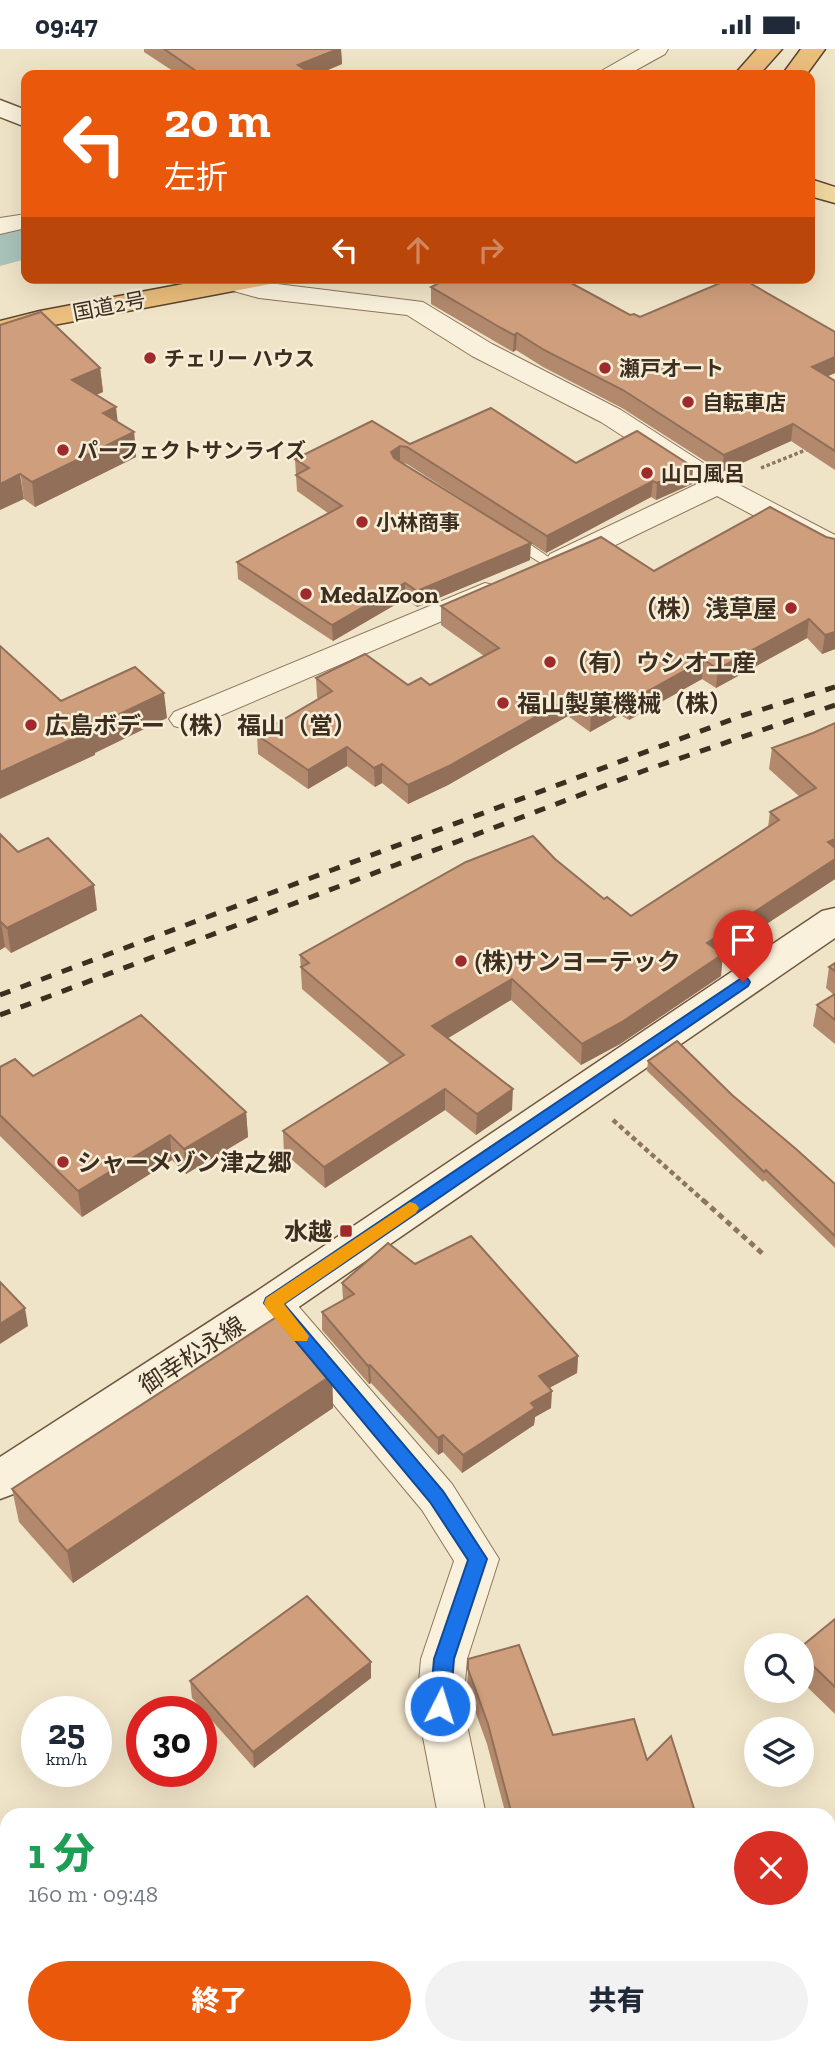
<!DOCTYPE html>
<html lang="ja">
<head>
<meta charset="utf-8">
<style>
	body { margin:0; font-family:"Zilla Slab","Noto Sans JP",serif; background:#f2f2f3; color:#1f2937; height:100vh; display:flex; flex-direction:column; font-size:26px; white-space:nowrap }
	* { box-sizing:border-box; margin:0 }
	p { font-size:23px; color:#747a83 }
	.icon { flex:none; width:38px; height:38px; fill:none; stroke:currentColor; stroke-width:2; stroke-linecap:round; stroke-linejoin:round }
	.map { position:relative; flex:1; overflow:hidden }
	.side { position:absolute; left:0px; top:1759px; width:836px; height:247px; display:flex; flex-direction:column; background:#fff; border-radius:21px 21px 0 0; box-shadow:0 7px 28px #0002 }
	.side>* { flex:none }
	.hud { position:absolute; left:21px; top:21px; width:794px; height:214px; border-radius:14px; box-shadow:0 7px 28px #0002; background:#ea580c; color:#fff; overflow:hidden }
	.fabs { position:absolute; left:744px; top:1584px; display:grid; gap:14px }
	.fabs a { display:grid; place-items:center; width:70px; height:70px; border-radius:50%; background:#fff; box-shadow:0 7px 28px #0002; font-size:35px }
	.speed { position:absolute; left:21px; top:1647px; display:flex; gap:14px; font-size:35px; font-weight:700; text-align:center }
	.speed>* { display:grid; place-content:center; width:91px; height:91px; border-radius:50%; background:#fff; box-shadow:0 7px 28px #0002; line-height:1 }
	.speed small { font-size:18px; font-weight:400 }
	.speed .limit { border:10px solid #d22; background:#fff; color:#111 }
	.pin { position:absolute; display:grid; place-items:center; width:60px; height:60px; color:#fff; margin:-72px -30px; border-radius:50% 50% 50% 0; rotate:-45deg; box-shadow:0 0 7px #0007 }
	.pin .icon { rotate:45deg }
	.me { position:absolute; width:77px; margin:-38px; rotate:5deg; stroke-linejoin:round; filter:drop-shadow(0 0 5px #0008) }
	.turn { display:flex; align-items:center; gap:24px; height:147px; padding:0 28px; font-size:32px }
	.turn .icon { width:91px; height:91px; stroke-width:2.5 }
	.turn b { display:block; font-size:49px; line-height:60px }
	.lanes { display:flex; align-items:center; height:66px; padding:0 28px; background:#0003; justify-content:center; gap:35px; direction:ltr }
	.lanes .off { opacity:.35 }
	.round { display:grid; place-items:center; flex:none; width:74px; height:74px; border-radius:37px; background:#f2f2f3 }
	.summary { display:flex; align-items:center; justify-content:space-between; height:119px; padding:0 28px }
	h1 { font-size:42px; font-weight:800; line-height:52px; color:#1e9e55 }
	.primary-button { display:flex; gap:14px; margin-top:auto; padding:14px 28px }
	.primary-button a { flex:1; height:80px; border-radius:42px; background:#ea580c; color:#fff; font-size:28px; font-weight:800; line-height:80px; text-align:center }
	.primary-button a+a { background:#f2f2f3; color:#1f2937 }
	.status { display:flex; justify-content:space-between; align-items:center; height:49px; padding:0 35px; background:#fff; direction:ltr }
	.status svg { height:19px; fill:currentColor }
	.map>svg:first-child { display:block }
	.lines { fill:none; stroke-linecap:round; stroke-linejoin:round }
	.river { fill:#a9c4bc; fill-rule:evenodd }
	.service-casing { stroke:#8d765c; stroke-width:2 }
	.minor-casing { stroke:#8d765c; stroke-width:2 }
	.secondary-casing { stroke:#6f573f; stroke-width:3 }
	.primary-casing { stroke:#5b4430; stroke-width:3 }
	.trunk-casing { stroke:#5b4430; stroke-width:3 }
	.path-far2 { stroke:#8d765c; stroke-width:3.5; stroke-dasharray:3.5 2.5; stroke-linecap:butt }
	.path-far1 { stroke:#8d765c; stroke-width:4.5; stroke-dasharray:5 3.5; stroke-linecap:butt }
	.path { stroke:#8d765c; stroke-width:5; stroke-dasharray:6 4.5; stroke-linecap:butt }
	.service { fill:#faf1dc; fill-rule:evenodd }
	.minor { fill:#faf1dc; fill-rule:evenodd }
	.secondary { fill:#faf1dc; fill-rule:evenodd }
	.primary { fill:#f3d9a0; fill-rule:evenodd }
	.trunk { fill:#eabe7c; fill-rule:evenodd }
	.rail { stroke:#3d2e20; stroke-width:5; stroke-dasharray:11 11; stroke-linecap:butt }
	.wall { fill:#b2896c }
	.shaded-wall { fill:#916f58 }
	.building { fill:#cf9f7d; stroke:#916f58; stroke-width:2 }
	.route { fill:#1a73e8; stroke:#114b97; stroke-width:2 }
	.slow { fill:#f59e0b }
	.poi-dot { fill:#9e2a2b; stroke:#f7eed8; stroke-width:2.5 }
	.labels { text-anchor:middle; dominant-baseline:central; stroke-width:5; stroke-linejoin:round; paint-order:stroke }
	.far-street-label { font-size:21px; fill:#3d2e20; stroke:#f7eed8 }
	.far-poi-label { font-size:21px; font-weight:bold; fill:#3d2e20; stroke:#f7eed8; text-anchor:start }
	.poi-label { font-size:24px; font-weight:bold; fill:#3d2e20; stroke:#f7eed8; text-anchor:start }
	.street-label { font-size:24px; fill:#3d2e20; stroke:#f7eed8 }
</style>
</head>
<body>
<div class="status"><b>09:47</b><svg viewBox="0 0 49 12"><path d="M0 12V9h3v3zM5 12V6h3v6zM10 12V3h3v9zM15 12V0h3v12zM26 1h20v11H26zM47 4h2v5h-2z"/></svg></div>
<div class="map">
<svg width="835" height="2005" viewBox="0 0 835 2005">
	<rect width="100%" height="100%" fill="#f0e4c8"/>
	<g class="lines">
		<polygon class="river" points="26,175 26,210 0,217 0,181"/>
		<g class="service-casing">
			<polygon id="service" points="511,485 516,486 559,515 557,518 547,518 506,492 506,486"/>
		</g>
		<g class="minor-casing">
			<g id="minor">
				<polygon points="640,0 668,0 665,5 627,26 599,26 603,21"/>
				<polygon points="26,165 26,179 0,185 0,169"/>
				<polygon points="222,229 247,229 261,233 423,253 492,295 621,361 728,430 835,486 835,507 824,504 717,447 572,517 561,520 550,517 546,511 550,505 697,435 601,373 472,307 407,266 259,249 223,239 219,233"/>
				<polygon points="485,534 496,537 500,543 496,549 196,677 185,680 174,677 169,670 174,663"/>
				<polygon points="272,1238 286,1243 452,1435 499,1510 467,1610 463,1657 486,1766 438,1766 417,1657 421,1610 454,1512 422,1461 258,1265 252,1254 258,1243"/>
				<polygon points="835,1789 835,1835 830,1835 830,1790"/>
				<polygon points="686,1998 740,1998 742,2005 689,2005"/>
			</g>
		</g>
		<g class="secondary-casing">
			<g id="secondary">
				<polygon points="0,51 26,61 26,78 0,68"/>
				<polygon points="835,859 835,889 287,1266 16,1444 0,1450 0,1408 257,1242 822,862"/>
			</g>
		</g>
		<g class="primary-casing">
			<polygon id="primary" points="810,130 835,138 835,154 810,147"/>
		</g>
		<g class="trunk-casing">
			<g id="trunk">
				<polygon points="757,0 782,0 759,26 734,26"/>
				<polygon points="801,0 825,0 806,26 782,26"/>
				<polygon points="215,229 273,229 270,235 260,237 43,278 0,289 0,272 40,262"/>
			</g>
		</g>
		<polyline class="path-far2" points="761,419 808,400"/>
		<polyline class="path-far1" points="613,1071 705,1153"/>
		<polyline class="path" points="703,1151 764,1206"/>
		<use href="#service" class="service"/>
		<use href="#minor" class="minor"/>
		<use href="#secondary" class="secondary"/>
		<use href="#primary" class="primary"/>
		<use href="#trunk" class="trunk"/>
		<g class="rail">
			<polyline points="0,946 741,667 835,638"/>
			<polyline points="0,966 646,721 835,656"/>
		</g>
	</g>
	<g class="wall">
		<polygon points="144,0 341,0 342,15 316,26 179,26 144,3"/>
		<polygon points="431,238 640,268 835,283 835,324 827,327 835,332 835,421 791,392 722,423 622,359 543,318 516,301 513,303 501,296 431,255"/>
		<polygon points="0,276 100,319 103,343 96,346 118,373 134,383 136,408 35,458 24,450"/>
		<polygon points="410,395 576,414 692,435 656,451 651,448 546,504 407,415 403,414 530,511 417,558 405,550 333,592 238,530 237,513 328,464 297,442 295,410"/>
		<polygon points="826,488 835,490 835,600 822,605 807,589 716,639 702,630 629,671 620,666 590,683 568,667 448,736 408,755 382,734 375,738 347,717 308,740 258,705 257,686 319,650 317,648 316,629 408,636 430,636 484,607 441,576 441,557 654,522"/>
		<polygon points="813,684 835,830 722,904 721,927 620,995 581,1016 511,951 447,989 512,1061 476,1086 445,1061 325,1139 284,1104 283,1082 390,1015 302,940 300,906 555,810 604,850 631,867 768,778 770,763 800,748 769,720 772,699"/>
		<polygon points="0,785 18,803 97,861 11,904 5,898 0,901"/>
		<polygon points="835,914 835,995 813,977 817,956 834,946 826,939 829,918"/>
		<polygon points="648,1012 732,1046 835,1135 835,1199 765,1131 763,1133 647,1022"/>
		<polygon points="0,1018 33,1027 246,1063 248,1088 186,1125 172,1111 82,1168 0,1087"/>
		<polygon points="415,1215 578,1307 577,1324 549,1339 551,1359 535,1368 534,1376 462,1424 443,1403 438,1406 371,1334 369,1335 322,1281 322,1263 343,1251 342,1234"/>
		<polygon points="332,1326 333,1359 73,1534 19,1473 12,1440"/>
		<polygon points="835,1570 835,1665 802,1633 802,1597"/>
		<polygon points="468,1620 553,1686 647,1711 696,1766 506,1766 487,1695 467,1640"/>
		<polygon points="371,1629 254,1719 192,1649 190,1632"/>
		<polygon points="99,1998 240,1998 234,2005 74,2005 94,2004"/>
	</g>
	<g class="shaded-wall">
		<polygon points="338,0 341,0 342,15 316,26 299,26 298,16"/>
		<polygon points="517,284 516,301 513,303 514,286"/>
		<polygon points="835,308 835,324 810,335 812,318"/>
		<polygon points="100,319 103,343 74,355 72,331"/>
		<polygon points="116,358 119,383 103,364"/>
		<polygon points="793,375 791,392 722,423 724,406"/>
		<polygon points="134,383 136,408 35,458 32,433"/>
		<polygon points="400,397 400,414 391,419 391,403"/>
		<polygon points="693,418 692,435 656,451 657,434"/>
		<polygon points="20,425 24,450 0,461 0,435"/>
		<polygon points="653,432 651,448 546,504 547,487"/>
		<polygon points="531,494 530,511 417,558 417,542"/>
		<polygon points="405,534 405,550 333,592 332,576"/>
		<polygon points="809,570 807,589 716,639 718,620"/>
		<polygon points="835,583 835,600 822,605 825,586"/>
		<polygon points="704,611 702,630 629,671 630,652"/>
		<polygon points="164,644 167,669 95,704 95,706 0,750 0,723"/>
		<polygon points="622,647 620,666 590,683 591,664"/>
		<polygon points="569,649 568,667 448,736 408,755 408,736"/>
		<polygon points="347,698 347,717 308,740 308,721"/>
		<polygon points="382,715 382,734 375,738 374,719"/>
		<polygon points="835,790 835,809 828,793"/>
		<polygon points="835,810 835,830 704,916 707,894"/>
		<polygon points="94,836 97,861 11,904 7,879"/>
		<polygon points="0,873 1,873 5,898 0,901"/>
		<polygon points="723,905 721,927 620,995 581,1016 582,995"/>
		<polygon points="512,930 511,951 432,999 432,977"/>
		<polygon points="445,1040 445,1061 325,1139 324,1118"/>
		<polygon points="513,1040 512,1061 476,1086 477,1065"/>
		<polygon points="246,1063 248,1088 186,1125 184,1100"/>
		<polygon points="170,1086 172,1111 82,1168 78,1142"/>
		<polygon points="25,1259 28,1277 0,1295 0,1275"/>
		<polygon points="578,1307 577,1324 538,1345 539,1327"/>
		<polygon points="370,1316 371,1334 369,1335 368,1317"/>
		<polygon points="332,1326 333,1359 73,1534 67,1502"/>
		<polygon points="552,1342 551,1359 535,1368 534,1376 462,1424 463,1406 531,1354"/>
		<polygon points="443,1386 443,1403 438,1406 438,1389"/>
		<polygon points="371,1613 371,1629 254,1719 253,1703"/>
		<polygon points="210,1998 219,1998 220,2005 204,2005"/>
		<polygon points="225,1998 240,1998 234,2005 225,2005"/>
	</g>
	<g class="building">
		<polygon points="164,0 338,0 298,16 313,26 202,26"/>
		<polygon points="449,229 562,229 630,266 634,265 640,268 732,229 741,229 835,283 835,308 812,318 835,332 835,402 793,375 724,406 623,341 544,301 517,284 514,286 501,279 431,238"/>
		<polygon points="41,263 100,319 72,331 116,358 103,364 134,383 32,433 20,425 0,435 0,276"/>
		<polygon points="491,359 576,414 637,382 693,418 657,434 653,432 547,487 407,398 400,397 391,403 394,409 531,494 417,542 405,534 332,576 237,513 342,457 296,426 309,419 295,410 372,372 410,395"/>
		<polygon points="770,458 826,488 835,490 835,583 825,586 809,570 718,620 704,611 630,652 622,647 591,664 569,649 449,717 408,736 382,715 374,719 347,698 308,721 257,686 332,642 316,629 365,605 408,636 421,629 430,636 499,599 441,557 601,488 654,522"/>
		<polygon points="0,597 61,652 135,618 164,644 90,679 92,681 0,723"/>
		<polygon points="835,674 835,790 828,793 835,799 835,810 707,894 723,905 622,973 582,995 512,930 432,977 513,1040 477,1065 445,1040 324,1118 283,1082 404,1006 301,918 309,914 300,906 466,813 533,787 555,810 604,850 607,848 631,867 779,771 770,763 816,739 772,699 813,684"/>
		<polygon points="0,785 18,803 48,789 94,836 7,879 1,873 0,873"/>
		<polygon points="835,914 835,922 829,918"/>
		<polygon points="835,945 835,971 817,956"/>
		<polygon points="141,966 246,1063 184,1100 170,1086 78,1142 0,1066 0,1018 15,1010 33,1027"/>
		<polygon points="677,992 732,1046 796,1100 835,1135 835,1187 766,1121 764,1123 648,1012"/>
		<polygon points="471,1187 578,1307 539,1327 552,1342 531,1354 535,1359 463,1406 443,1386 438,1389 370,1316 368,1317 322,1263 354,1245 342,1234 388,1194 415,1215"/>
		<polygon points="0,1233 25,1259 0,1275"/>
		<polygon points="281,1265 332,1326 67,1502 12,1440"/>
		<polygon points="307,1547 371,1613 253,1703 190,1632"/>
		<polygon points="835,1570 835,1638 802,1606 802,1597"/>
		<polygon points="519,1596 553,1686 634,1670 647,1711 671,1687 696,1766 512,1766 488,1675 468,1620 468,1610"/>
		<polygon points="80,1998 88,1998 94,2004 99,1998 210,1998 204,2005 74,2005"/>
	</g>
	<polygon class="route" points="743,928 748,930 750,933 748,937 284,1255 443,1442 487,1510 454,1610 450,1657 447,1664 440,1666 433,1664 430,1657 434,1610 468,1511 430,1453 264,1254 266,1249"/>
	<polygon class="slow" points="410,1153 416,1155 419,1159 416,1164 284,1255 309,1287 307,1292 294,1292 266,1259 264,1254 266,1249"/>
	<g class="poi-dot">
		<circle cx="150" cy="309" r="7"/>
		<circle cx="605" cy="319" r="7"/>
		<circle cx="688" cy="353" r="7"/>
		<circle cx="63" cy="401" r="7"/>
		<circle cx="647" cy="424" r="7"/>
		<circle cx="362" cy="473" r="7"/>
		<circle cx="306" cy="545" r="7"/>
		<circle cx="791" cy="559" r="7"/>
		<circle cx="550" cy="613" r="7"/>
		<circle cx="503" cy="654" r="7"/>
		<circle cx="31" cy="676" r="7"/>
		<circle cx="461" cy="912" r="7"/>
		<circle cx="63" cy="1113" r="7"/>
		<rect x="339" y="1175" width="14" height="14" rx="3.5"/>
	</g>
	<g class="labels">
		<g class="far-street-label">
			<text transform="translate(109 257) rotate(-11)">国道2号</text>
		</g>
		<g class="far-poi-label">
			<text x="164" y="309">チェリー ハウス</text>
			<text x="619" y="319">瀬戸オート</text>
			<text x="702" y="353">自転車店</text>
			<text x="77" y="401">パーフェクトサンライズ</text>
			<text x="661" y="424">山口風呂</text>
			<text x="376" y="473">小林商事</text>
		</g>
		<g class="poi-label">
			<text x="320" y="545">MedalZoon</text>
			<text x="777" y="559" text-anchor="end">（株）浅草屋</text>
			<text x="564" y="613">（有）ウシオ工産</text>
			<text x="517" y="654">福山製菓機械（株）</text>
			<text x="45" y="676">広島ボデー（株）福山（営）</text>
			<text x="475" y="912">(株)サンヨーテック</text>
			<text x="77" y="1113">シャーメゾン津之郷</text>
			<text x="332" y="1182" text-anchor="end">水越</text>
		</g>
		<g class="street-label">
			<text transform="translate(192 1306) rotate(-33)">御幸松永線</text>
		</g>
	</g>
</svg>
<div class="fabs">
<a><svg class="icon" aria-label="search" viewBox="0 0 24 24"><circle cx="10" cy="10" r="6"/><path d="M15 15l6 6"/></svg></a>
<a><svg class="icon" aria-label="layers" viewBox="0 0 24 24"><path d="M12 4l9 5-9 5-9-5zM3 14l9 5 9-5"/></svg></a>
</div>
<div class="speed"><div>25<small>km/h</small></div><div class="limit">30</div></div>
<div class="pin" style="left:743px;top:933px;background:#d93025"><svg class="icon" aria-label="arrive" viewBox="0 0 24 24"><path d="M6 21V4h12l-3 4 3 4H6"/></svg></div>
<svg class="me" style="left:440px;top:1657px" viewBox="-20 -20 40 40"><circle r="17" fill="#1a73e8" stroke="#fff" stroke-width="3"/><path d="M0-11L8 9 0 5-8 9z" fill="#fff"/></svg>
<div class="hud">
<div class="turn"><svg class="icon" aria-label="left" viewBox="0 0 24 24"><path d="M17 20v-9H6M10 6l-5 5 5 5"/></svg><div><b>20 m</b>左折</div></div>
<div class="lanes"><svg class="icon" aria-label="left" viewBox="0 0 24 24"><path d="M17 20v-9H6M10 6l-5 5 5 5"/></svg><svg class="icon off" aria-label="ahead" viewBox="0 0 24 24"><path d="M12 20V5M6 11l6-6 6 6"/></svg><svg class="icon off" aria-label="right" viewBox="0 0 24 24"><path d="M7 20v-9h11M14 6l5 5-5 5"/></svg></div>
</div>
<section class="side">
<div class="summary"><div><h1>1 分</h1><p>160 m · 09:48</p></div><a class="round" style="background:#d93025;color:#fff"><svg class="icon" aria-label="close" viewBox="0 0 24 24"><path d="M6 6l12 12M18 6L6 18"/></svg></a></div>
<div class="primary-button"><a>終了</a><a>共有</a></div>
</section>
</div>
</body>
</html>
